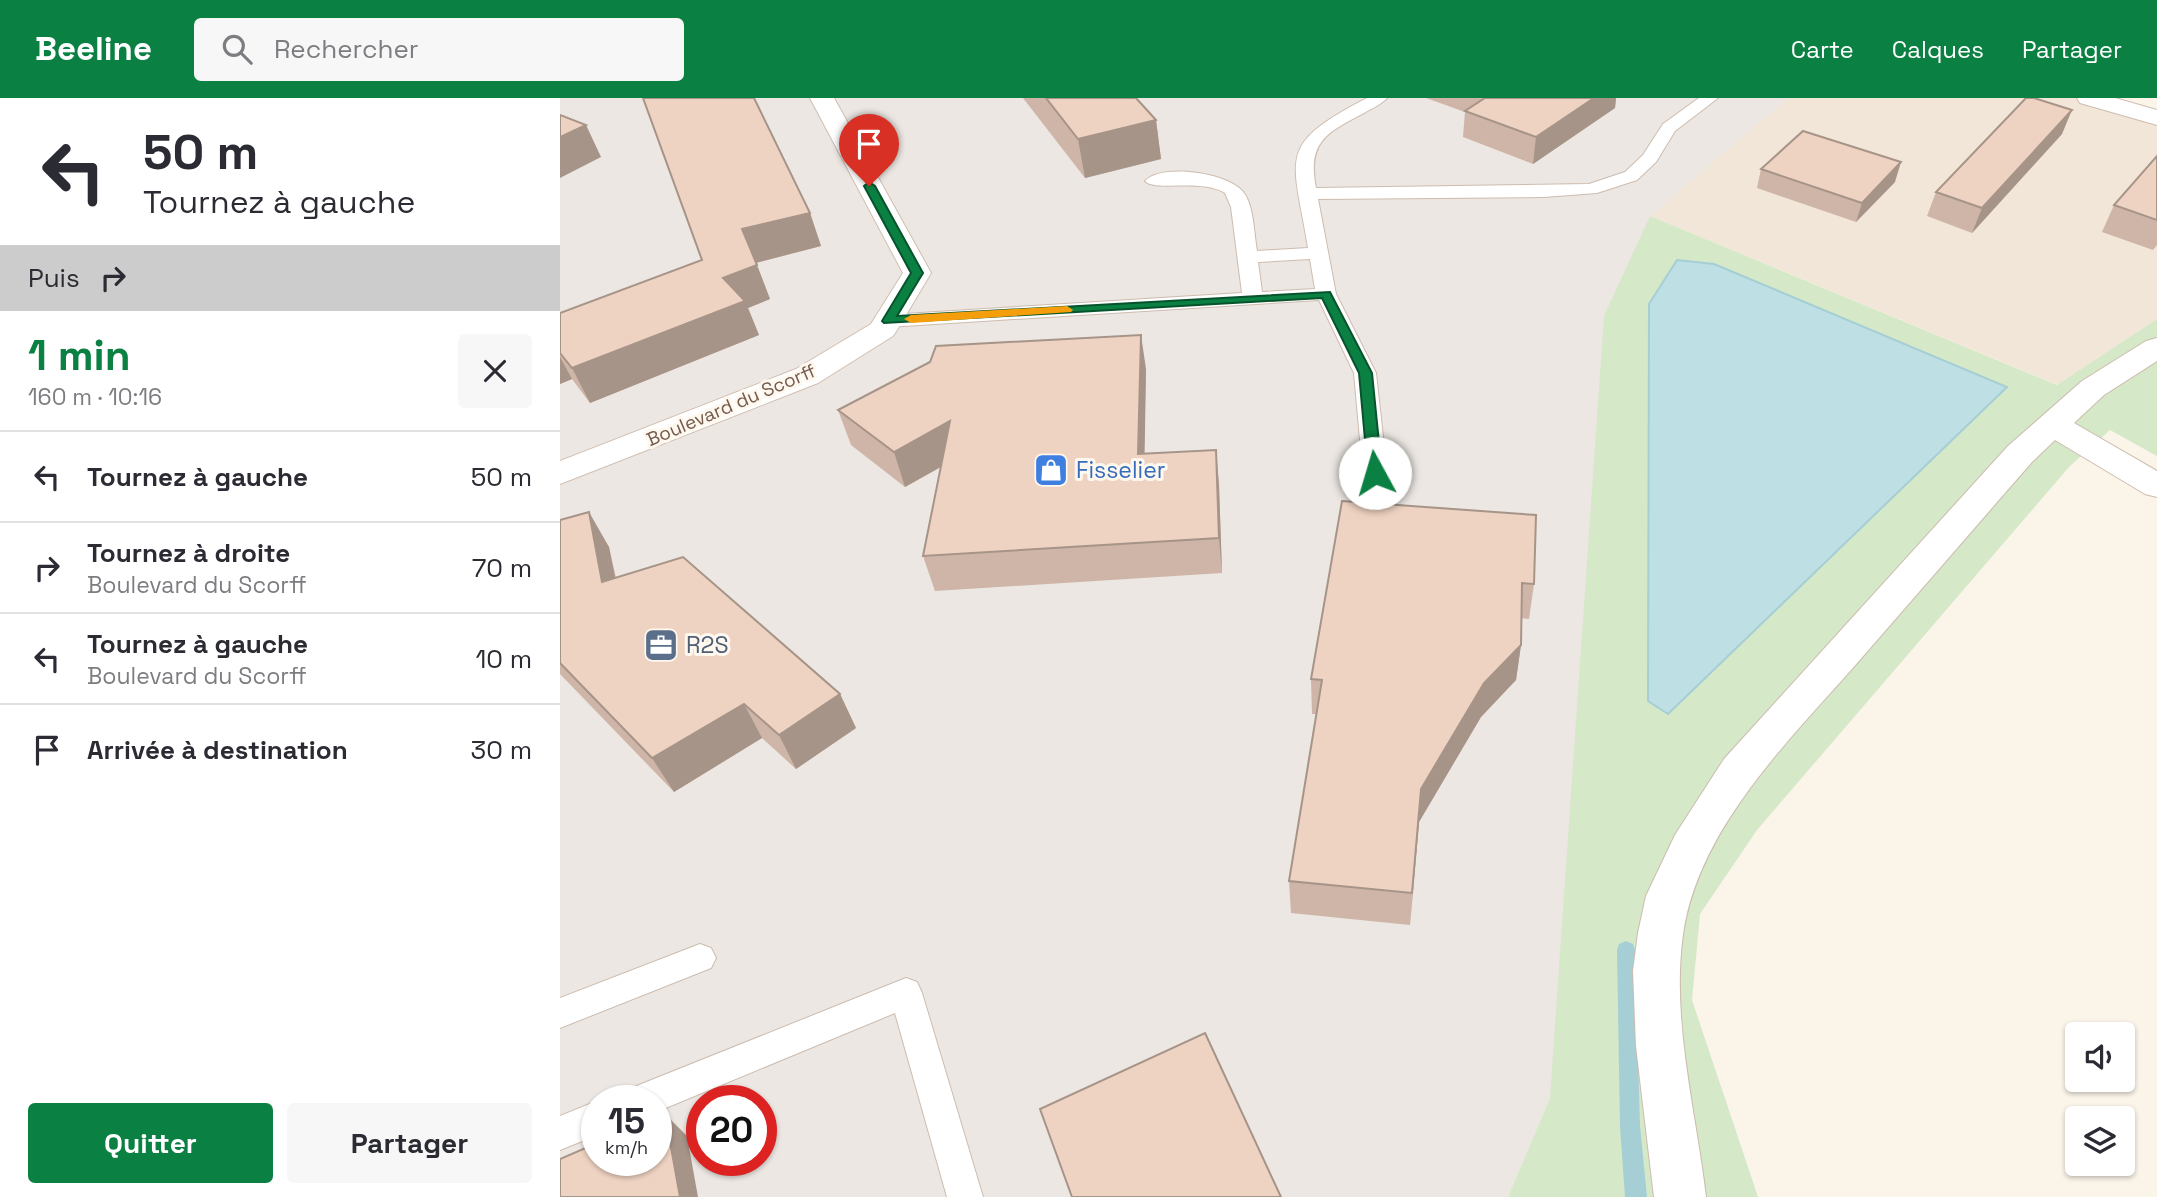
<!DOCTYPE html>
<html lang="fr">
<head>
<meta charset="utf-8">
<style>
	body { margin:0; font-family:"Space Grotesk",sans-serif; background:#f7f7f7; color:#2b2b33; height:100vh; display:flex; flex-direction:column; font-size:26px; white-space:nowrap }
	* { box-sizing:border-box; margin:0 }
	p { font-size:23px; color:#7c7c81 }
	.icon { flex:none; width:38px; height:38px; fill:none; stroke:currentColor; stroke-width:2; stroke-linecap:round; stroke-linejoin:round }
	.map { position:relative; flex:1; overflow:hidden }
	.drawer { display:flex; flex-direction:column; background:#fff; width:560px }
	.drawer>* { flex:none }
	.hud { background:#fff; color:#2b2b33; overflow:hidden }
	.tools { position:absolute; left:1505px; top:924px; display:grid; gap:14px }
	.tools a { display:grid; place-items:center; width:70px; height:70px; border-radius:7px; background:#fff; box-shadow:0 2px 5px #0004; font-size:35px }
	.speed { position:absolute; left:21px; top:987px; display:flex; gap:14px; font-size:35px; font-weight:700; text-align:center }
	.speed>* { display:grid; place-content:center; width:91px; height:91px; border-radius:50%; background:#fff; box-shadow:0 2px 5px #0004; line-height:1 }
	.speed small { font-size:18px; font-weight:400 }
	.speed .limit { border:10px solid #d22; background:#fff; color:#111 }
	.pin { position:absolute; display:grid; place-items:center; width:60px; height:60px; color:#fff; margin:-72px -30px; border-radius:50% 50% 50% 0; rotate:-45deg; box-shadow:0 0 7px #0007 }
	.pin .icon { rotate:45deg }
	.me { position:absolute; width:77px; margin:-38px; rotate:354deg; stroke-linejoin:round; filter:drop-shadow(0 0 5px #0008) }
	.turn { display:flex; align-items:center; gap:24px; height:147px; padding:0 28px; font-size:32px }
	.turn .icon { width:91px; height:91px; stroke-width:2.5 }
	.turn b { display:block; font-size:49px; line-height:60px }
	.then { display:flex; align-items:center; height:66px; padding:0 28px; background:#0003; gap:14px; font-size:26px }
	.round { display:grid; place-items:center; flex:none; width:74px; height:74px; border-radius:7px; background:#f7f7f7 }
	.summary { display:flex; align-items:center; justify-content:space-between; height:119px; padding:0 28px }
	h1 { font-size:42px; font-weight:700; line-height:52px; color:#0b8043 }
	.primary-button { display:flex; gap:14px; margin-top:auto; padding:14px 28px }
	.primary-button a { flex:1; height:80px; border-radius:7px; background:#0b8043; color:#fff; font-size:28px; font-weight:700; line-height:80px; text-align:center }
	.primary-button a+a { background:#f7f7f7; color:#2b2b33 }
	ul { padding:0; list-style:none }
	li { display:flex; align-items:center; gap:21px; height:91px; padding:0 28px; border-top:2px solid #e1e1e2 }
	li div { flex:1 }
	li b { display:block; font-size:26px }
	li em { font-style:normal }
	header { display:flex; align-items:center; gap:42px; box-sizing:border-box; height:98px; padding:0 35px; background:#0b8043; color:#fff }
	header strong { font-size:33px }
	nav { display:flex; gap:38px; margin-inline-start:auto; font-size:24px }
	.search { width:490px; height:63px; background:#f7f7f7; display:flex; align-items:center; gap:18px; box-sizing:border-box; padding:0 24px; border-radius:7px; color:#7c7c81; font-size:26px }
	main { display:flex; flex:1; min-height:0 }
	.map>svg:first-child { display:block }
	.residential { fill:#f2e6d8 }
	.industrial { fill:#ece7e2; fill-rule:evenodd }
	.green { fill:#d5e8c8 }
	.water { fill:#bedfe4; stroke:#a5ced5; stroke-width:2 }
	.lines { fill:none; stroke-linecap:round; stroke-linejoin:round }
	.stream { fill:#a5ced5; fill-rule:evenodd }
	.lane-casing { stroke:#cdbcaf; stroke-width:2 }
	.street-casing { stroke:#cdbcaf; stroke-width:2 }
	.secondary-casing { stroke:#d1beb0; stroke-width:2 }
	.lane { fill:#fff; fill-rule:evenodd }
	.street { fill:#fff; fill-rule:evenodd }
	.secondary { fill:#fff; fill-rule:evenodd }
	.wall { fill:#ceb5a7 }
	.shaded-wall { fill:#a79488 }
	.building { fill:#efd3c2; stroke:#a79488; stroke-width:2 }
	.route { fill:#0b8043; stroke:#07532c; stroke-width:2 }
	.slow { fill:#f59e0b }
	.labels { text-anchor:middle; dominant-baseline:central; stroke-width:6; stroke-linejoin:round; paint-order:stroke }
	.far-street-label { font-size:19px; fill:#745b4e; stroke:#fef8ef }
	.shop-label { font-size:23px; fill:#366cbe; stroke:#fef8ef; text-anchor:start }
	.service-label { font-size:23px; fill:#4e5e75; stroke:#fef8ef; text-anchor:start }
</style>
</head>
<body>
<header>
<strong>Beeline</strong>
<div class="search"><svg class="icon" aria-label="search" viewBox="0 0 24 24"><circle cx="10" cy="10" r="6"/><path d="M15 15l6 6"/></svg>Rechercher</div>
<nav><a>Carte</a><a>Calques</a><a>Partager</a></nav>
</header>
<main>
<section class="drawer">
<div class="hud">
<div class="turn"><svg class="icon" aria-label="left" viewBox="0 0 24 24"><path d="M17 20v-9H6M10 6l-5 5 5 5"/></svg><div><b>50 m</b>Tournez à gauche</div></div>
<div class="then">Puis<svg class="icon" aria-label="right" viewBox="0 0 24 24"><path d="M7 20v-9h11M14 6l5 5-5 5"/></svg></div>
</div>
<div class="summary"><div><h1>1 min</h1><p>160 m · 10:16</p></div><a class="round"><svg class="icon" aria-label="close" viewBox="0 0 24 24"><path d="M6 6l12 12M18 6L6 18"/></svg></a></div>
<ul>
<li><svg class="icon" aria-label="left" viewBox="0 0 24 24"><path d="M17 20v-9H6M10 6l-5 5 5 5"/></svg><div><b>Tournez à gauche</b></div><em>50 m</em></li>
<li><svg class="icon" aria-label="right" viewBox="0 0 24 24"><path d="M7 20v-9h11M14 6l5 5-5 5"/></svg><div><b>Tournez à droite</b><p>Boulevard du Scorff</p></div><em>70 m</em></li>
<li><svg class="icon" aria-label="left" viewBox="0 0 24 24"><path d="M17 20v-9H6M10 6l-5 5 5 5"/></svg><div><b>Tournez à gauche</b><p>Boulevard du Scorff</p></div><em>10 m</em></li>
<li><svg class="icon" aria-label="arrive" viewBox="0 0 24 24"><path d="M6 21V4h12l-3 4 3 4H6"/></svg><div><b>Arrivée à destination</b></div><em>30 m</em></li>
</ul>
<div class="primary-button"><a>Quitter</a><a>Partager</a></div>
</section>
<div class="map">
<svg width="1597" height="1099" viewBox="0 0 1597 1099">
	<rect width="100%" height="100%" fill="#fbf4e9"/>
	<polygon class="residential" points="1228,0 1550,0 1597,13 1597,221 1498,287 1090,118"/>
	<path class="industrial" d="M0 0H1228L1090 118 990 1000 948 1099H0ZM37 1003H96V1062H37ZM142 1003H201V1062H142Z"/>
	<polygon class="green" points="1090,118 1497,287 1597,221 1597,358 1550,332 1509,369 1197,732 1140,816 1132,902 1198,1099 948,1099 990,1000 1044,218"/>
	<polygon class="water" points="1117,162 1154,166 1447,289 1108,616 1088,603 1089,206"/>
	<g class="lines">
		<polygon class="stream" points="1066,843 1073,846 1075,852 1080,1028 1087,1099 1065,1099 1060,1028 1057,852 1059,846"/>
		<g class="lane-casing">
			<g id="lane">
				<path d="M807 0H827C821 7 812 10 804 15 766 35 747 44 756 90L1029 86 1065 74 1083 57 1103 26 1139 0H1158L1115 33 1096 64 1077 82 1037 95 984 99 758 101 776 196 816 275 827 375 823 380 815 383 807 380 803 375 794 275 759 202 328 229 321 227 318 223 321 219 328 217 682 195 671 109 665 95C641 80 595 94 585 83 600 65 674 74 686 98 694 113 694 136 697 153L748 150C733 57 715 48 807 0ZM750 161 755 191 702 194 698 164Z"/>
				<polygon points="140,846 151,850 156,860 151,870 0,930 0,900"/>
				<polygon points="346,880 357,884 362,895 423,1099 387,1099 335,915 96,1014 96,1003 64,1003 69,991"/>
				<polygon points="37,1003 37,1037 0,1052 0,1018"/>
			</g>
		</g>
		<g class="street-casing">
			<g id="street">
				<polygon points="1517,0 1555,0 1597,12 1597,27 1520,5"/>
				<path d="M1597 240V263L1544 297 1514 325 1597 373V399L1585 396 1495 342 1472 364C1416 428 1361 492 1305 556 1236 636 1139 726 1123 836 1111 923 1136 1013 1146 1099H1094L1076 948 1073 873 1078 835 1086 798 1115 737 1164 661 1448 348 1522 283 1586 243Z"/>
			</g>
		</g>
		<g class="secondary-casing">
			<polygon id="secondary" points="250,0 274,0 371,175 337,232 333,238 258,285 0,386 0,363 236,271 311,226 343,175"/>
		</g>
		<use href="#lane" class="lane"/>
		<use href="#street" class="street"/>
		<use href="#secondary" class="secondary"/>
	</g>
	<g class="wall">
		<polygon points="463,0 576,0 596,22 601,61 525,80"/>
		<polygon points="866,0 1056,0 1055,10 973,66 903,39 905,14"/>
		<polygon points="1502,36 1412,135 1367,118 1376,94"/>
		<polygon points="1597,58 1597,147 1593,152 1542,134 1554,107"/>
		<polygon points="1201,71 1335,84 1296,124 1197,90"/>
		<polygon points="250,115 261,148 196,165 210,201 188,210 199,237 30,305 12,281 0,286 0,215 142,162"/>
		<polygon points="586,271 584,356 656,352 659,387 662,475 375,493 363,458 381,369 345,389 291,347 278,312"/>
		<polygon points="782,403 974,486 969,521 961,520 961,547 956,582 921,619 859,724 850,827 731,815 729,783 757,616 752,616 751,581"/>
		<polygon points="0,422 49,449 56,480 280,596 296,630 236,671 202,640 114,694 0,576"/>
	</g>
	<g class="shaded-wall">
		<polygon points="1034,0 1056,0 1055,10 973,66 976,39"/>
		<polygon points="1512,12 1502,36 1412,135 1422,110"/>
		<polygon points="596,22 601,61 525,80 518,41"/>
		<polygon points="26,27 41,59 0,80 0,39"/>
		<polygon points="1341,64 1335,84 1296,124 1302,105"/>
		<polygon points="250,115 261,148 195,165 182,131"/>
		<polygon points="197,167 210,201 188,210 199,237 30,305 12,270 163,180"/>
		<polygon points="581,237 586,271 584,391 578,356"/>
		<polygon points="0,259 12,281 0,286"/>
		<polygon points="390,323 400,358 345,389 334,354"/>
		<polygon points="656,352 659,387 662,475 659,440"/>
		<polygon points="29,414 49,449 63,519 42,484"/>
		<polygon points="961,547 956,582 921,619 859,724 850,827 861,691 924,585"/>
		<polygon points="280,596 296,630 236,671 219,637"/>
		<polygon points="184,606 202,640 114,694 92,660"/>
		<polygon points="105,1016 127,1038 138,1099 120,1099"/>
	</g>
	<g class="building">
		<polygon points="83,0 194,0 250,115 182,131 197,167 163,180 185,203 12,270 0,255 0,215 142,162"/>
		<polygon points="486,0 576,0 596,22 518,41"/>
		<polygon points="925,0 1034,0 976,39 905,13"/>
		<polygon points="1466,0 1474,0 1512,12 1422,110 1376,94"/>
		<polygon points="0,17 26,27 0,39"/>
		<polygon points="1243,33 1341,64 1302,105 1201,71"/>
		<polygon points="1597,58 1597,122 1554,107"/>
		<polygon points="581,237 578,356 656,352 659,440 363,458 390,323 334,354 278,312 370,264 376,248"/>
		<polygon points="782,403 976,417 974,486 962,485 961,547 924,585 861,691 852,795 729,783 762,582 751,581"/>
		<polygon points="29,414 42,484 123,459 280,596 219,637 184,606 92,660 0,565 0,422"/>
		<polygon points="645,935 721,1099 512,1099 480,1011"/>
		<polygon points="105,1016 120,1099 0,1099 0,1061 37,1045 37,1062 96,1062 96,1020"/>
	</g>
	<polygon class="route" points="309,84 315,88 363,175 337,218 770,194 812,275 822,375 815,380 808,375 799,275 762,200 324,225 322,223 351,175 304,88"/>
	<polygon class="slow" points="507,208 513,212 511,214 351,225 344,221 351,217"/>
	<defs>
		<g id="shop-square" transform="scale(1.75)"><rect x="-9" y="-9" width="18" height="18" rx="4" fill="#3f7fe0" stroke="#fef8ef"/><path d="M-5-2.5h2.3a2.7 3.5 0 0 1 5.4 0H5L5.5 6h-11ZM-1.5-2.5h3a1.5 2.3 0 0 0-3 0Z" fill="#fff"/></g>
		<g id="office-square" transform="scale(1.75)"><rect x="-9" y="-9" width="18" height="18" rx="4" fill="#5c6f8a" stroke="#fef8ef"/><path d="M-6-3h4V-5.5h4V-3h4V5H-6ZM-1-4.5V-3h2v-1.5ZM-6 0V1H6V0Z" fill="#fff"/></g>
	</defs>
	<g fill-rule="evenodd">
		<use href="#shop-square" x="491" y="372"/>
		<use href="#office-square" x="101" y="547"/>
	</g>
	<g class="labels">
		<g class="far-street-label">
			<text transform="translate(171 307) rotate(-23)">Boulevard du Scorff</text>
		</g>
		<g class="shop-label">
			<text x="516" y="372">Fisselier</text>
		</g>
		<g class="service-label">
			<text x="126" y="547">R2S</text>
		</g>
	</g>
</svg>
<div class="tools">
<a><svg class="icon" aria-label="sound" viewBox="0 0 24 24"><path d="M4 9h4l5-4v14l-5-4H4zM17 9q2 3 0 6"/></svg></a>
<a><svg class="icon" aria-label="layers" viewBox="0 0 24 24"><path d="M12 4l9 5-9 5-9-5zM3 14l9 5 9-5"/></svg></a>
</div>
<div class="speed"><div>15<small>km/h</small></div><div class="limit">20</div></div>
<div class="pin" style="left:309px;top:88px;background:#d93025"><svg class="icon" aria-label="arrive" viewBox="0 0 24 24"><path d="M6 21V4h12l-3 4 3 4H6"/></svg></div>
<svg class="me" style="left:815px;top:375px" viewBox="-20 -20 40 40"><circle r="19" fill="#fff"/><path d="M0-13L10 11 0 6-10 11z" fill="#0b8043"/></svg>
</div>
</main>
</body>
</html>
